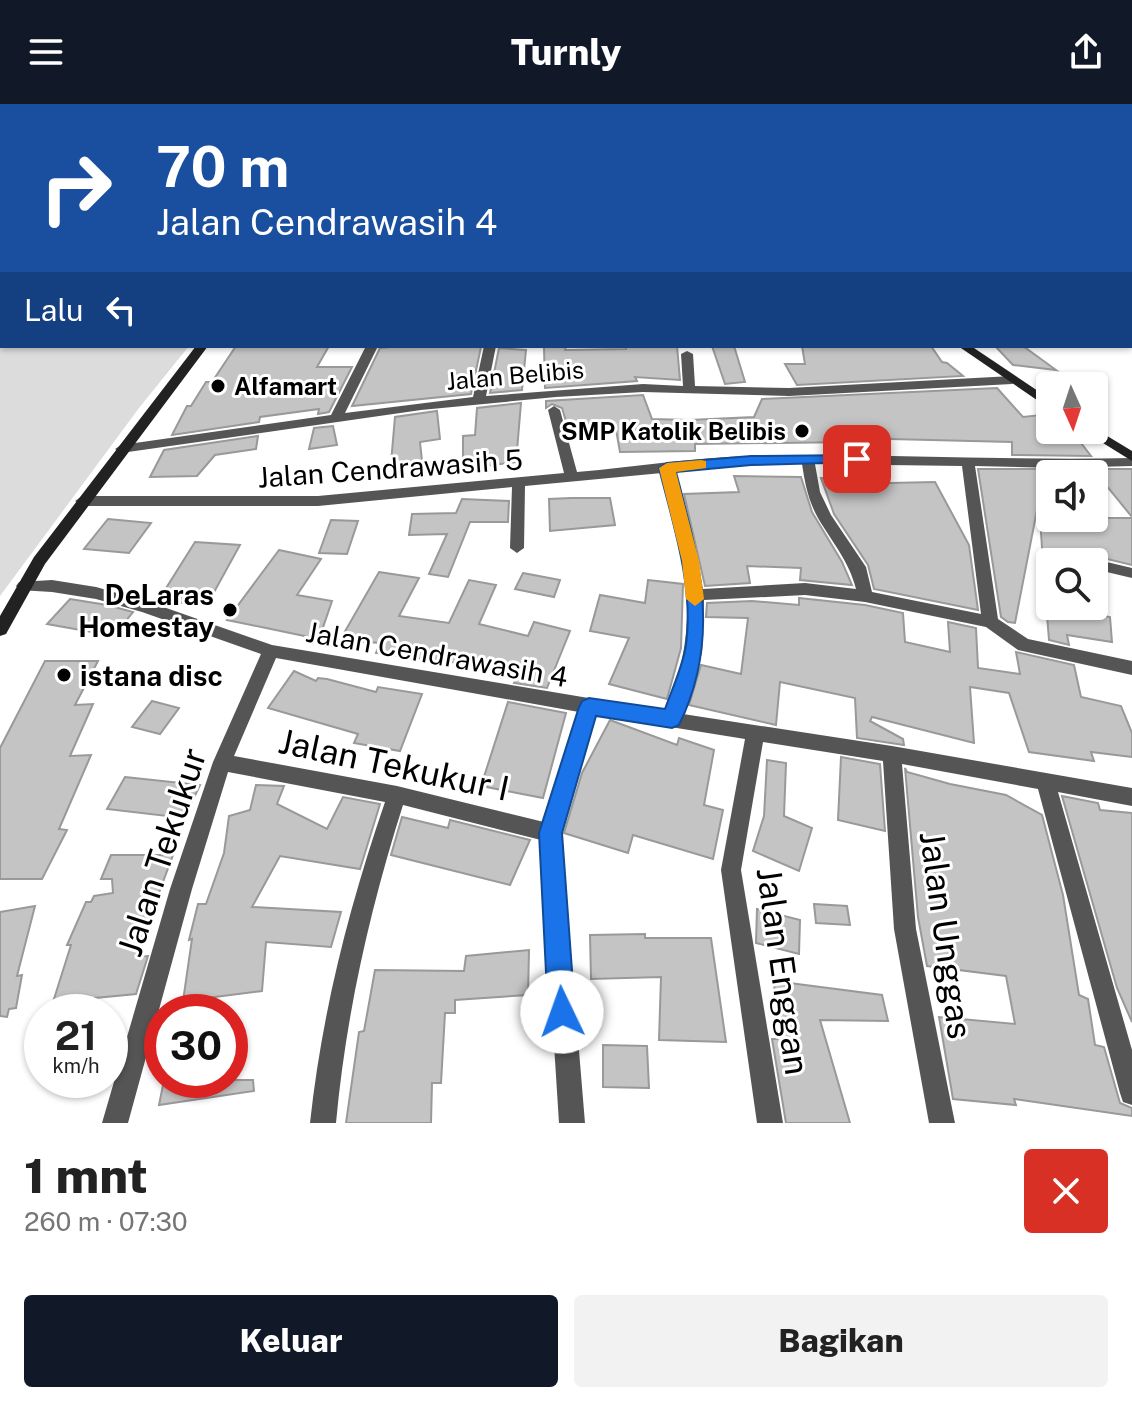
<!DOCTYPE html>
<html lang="id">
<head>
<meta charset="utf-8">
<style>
	body { margin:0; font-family:"Public Sans",sans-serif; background:#f2f2f2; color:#222; height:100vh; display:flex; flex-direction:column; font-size:30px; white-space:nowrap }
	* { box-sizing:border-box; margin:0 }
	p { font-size:26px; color:#767676 }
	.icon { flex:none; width:44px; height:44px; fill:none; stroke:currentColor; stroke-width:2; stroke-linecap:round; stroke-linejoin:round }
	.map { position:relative; height:1019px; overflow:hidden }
	.details { display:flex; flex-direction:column; background:#fff; flex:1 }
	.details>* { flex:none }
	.guide { position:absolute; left:0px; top:0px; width:1132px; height:244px; box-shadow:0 2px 6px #0004; background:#1a4fa0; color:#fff; overflow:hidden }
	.needle { width:52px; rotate:177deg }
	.fabs { position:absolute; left:1036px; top:268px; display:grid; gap:16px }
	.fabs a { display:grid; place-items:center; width:72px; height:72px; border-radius:8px; background:#fff; box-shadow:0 2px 6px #0004; font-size:40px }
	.speed { position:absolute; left:24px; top:890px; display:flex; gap:16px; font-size:40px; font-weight:700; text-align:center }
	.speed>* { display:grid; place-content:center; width:104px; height:104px; border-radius:50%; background:#fff; box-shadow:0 2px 6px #0004; line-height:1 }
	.speed small { font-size:20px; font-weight:400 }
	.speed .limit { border:12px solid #d22; background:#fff; color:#111 }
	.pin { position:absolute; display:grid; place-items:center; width:68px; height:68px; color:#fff; margin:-34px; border-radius:16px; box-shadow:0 4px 12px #0006 }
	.me { position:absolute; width:88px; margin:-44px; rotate:357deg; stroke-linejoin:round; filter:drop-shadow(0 0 6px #0008) }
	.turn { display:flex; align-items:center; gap:28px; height:168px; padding:0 24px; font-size:36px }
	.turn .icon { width:104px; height:104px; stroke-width:2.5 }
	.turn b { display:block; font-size:56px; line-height:68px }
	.then { display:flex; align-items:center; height:76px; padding:0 24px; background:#0003; gap:16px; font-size:30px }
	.round { display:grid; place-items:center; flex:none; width:84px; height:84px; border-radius:8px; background:#f2f2f2 }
	.head { display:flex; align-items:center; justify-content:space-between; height:136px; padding:0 24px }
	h1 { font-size:48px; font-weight:800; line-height:60px }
	.primary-button { display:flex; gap:16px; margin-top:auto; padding:16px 24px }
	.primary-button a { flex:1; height:92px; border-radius:8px; background:#111827; color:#fff; font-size:32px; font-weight:800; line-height:92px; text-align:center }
	.primary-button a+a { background:#f2f2f2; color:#222 }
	header { display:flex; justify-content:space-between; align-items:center; height:104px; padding:0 24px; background:#111827; color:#fff; font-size:36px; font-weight:800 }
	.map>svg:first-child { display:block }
	.green { fill:#dcdcdc }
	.building { fill:#c4c4c4; stroke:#999; stroke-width:2 }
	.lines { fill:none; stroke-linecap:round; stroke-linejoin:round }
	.lane { fill:#555; fill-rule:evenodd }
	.street { fill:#555; fill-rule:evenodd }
	.secondary { fill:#222; fill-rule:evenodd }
	.route { fill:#1a73e8; stroke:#114b97; stroke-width:2 }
	.slow { fill:#f59e0b }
	.poi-dot { fill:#000; stroke:#fff; stroke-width:3 }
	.labels { text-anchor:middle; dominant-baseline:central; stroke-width:6; stroke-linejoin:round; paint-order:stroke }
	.far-street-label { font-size:24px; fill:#000; stroke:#fff }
	.far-poi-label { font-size:24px; font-weight:bold; fill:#000; stroke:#fff; text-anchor:start }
	.street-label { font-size:28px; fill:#000; stroke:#fff }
	.poi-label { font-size:28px; font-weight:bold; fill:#000; stroke:#fff; text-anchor:end }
	.near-street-label { font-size:34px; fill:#000; stroke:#fff }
</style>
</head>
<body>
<header><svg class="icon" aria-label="menu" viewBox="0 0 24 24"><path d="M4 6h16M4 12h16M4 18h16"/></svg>Turnly<svg class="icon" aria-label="share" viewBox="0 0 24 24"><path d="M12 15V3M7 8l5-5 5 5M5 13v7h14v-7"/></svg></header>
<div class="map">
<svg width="1132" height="1019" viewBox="0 0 1132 1019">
	<rect width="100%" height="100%" fill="#fff"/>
	<polygon class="green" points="0,207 2,242 189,242 139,304 0,492"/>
	<g class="building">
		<polygon points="236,242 329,242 317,263 352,263 329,308 318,310 319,305 260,313 259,318 172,331 187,302 191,302 206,278 212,278"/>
		<polygon points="402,242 481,243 471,290 352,302 380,244"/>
		<polygon points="626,242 677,242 680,276 635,273 637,277 545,284 544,243 566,243 565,246 626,245"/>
		<polygon points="712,242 734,242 745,278 725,280"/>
		<polygon points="802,242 931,242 942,258 947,259 963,272 797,281 785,260 805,260"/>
		<polygon points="995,242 1023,242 1056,266 1013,261"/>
		<polygon points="499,244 526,246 522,286 490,289"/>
		<polygon points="997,284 1023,313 1050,310 1050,326 1071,326 1091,352 1012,351 1012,338 849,334 851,338 695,340 695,347 620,348 615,320 568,324 562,304 552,300 546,304 546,297 643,291 652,315 689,316 754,313 762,295"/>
		<polygon points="521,299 516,358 463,365 463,332 475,331 477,304"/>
		<polygon points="437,307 440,335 420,338 422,357 391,359 395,313"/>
		<polygon points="333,322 337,341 309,345 314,324"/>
		<polygon points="258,332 256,345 215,351 197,372 150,373 164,346"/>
		<polygon points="864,364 882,364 889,379 935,378 969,441 978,506 874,485 868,461 834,410 821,374 869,375"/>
		<polygon points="978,365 1132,365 1132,413 1097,370 1050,370 1050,407 1037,406 1015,519 1008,518 1001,513"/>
		<polygon points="734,372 801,373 812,408 842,458 852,481 800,476 801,464 747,462 750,479 705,482 684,390 739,388"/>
		<polygon points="571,394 610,394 615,421 550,427 549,395"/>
		<polygon points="462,395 509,397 508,418 470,418 448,473 429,470 447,430 409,431 412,410 456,409"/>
		<polygon points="1040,414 1132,414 1132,461 1095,452 1085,458 1043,458"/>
		<polygon points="108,415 151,419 129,449 84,445"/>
		<polygon points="331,416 358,417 347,450 319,449"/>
		<polygon points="195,438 240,441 207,501 158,497"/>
		<polygon points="279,446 321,455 297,491 332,497 319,535 227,516"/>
		<polygon points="379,468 419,474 399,512 449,519 469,476 496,481 479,520 528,532 534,518 570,527 547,584 514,579 517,571 511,569 512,566 475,557 474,561 376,549 380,539 340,536"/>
		<polygon points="523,469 560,476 554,493 515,485"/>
		<polygon points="648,476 683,480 681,544 667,595 609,580 629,534 590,527 600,491 645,499"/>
		<polygon points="1050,485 1050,502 1110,513 1112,538 1067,531 1069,541 1049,536 1045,486"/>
		<polygon points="799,494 865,501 903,509 905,538 950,548 948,518 976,524 978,564 1020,570 1016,548 1074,561 1081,593 1121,602 1132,629 1132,653 1091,648 1094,657 1029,648 1009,589 970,583 974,639 872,613 870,617 903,635 904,641 857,634 855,594 780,578 776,621 689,601 701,561 741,570 748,514 706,513 707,499 752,497 799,501"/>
		<polygon points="70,495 107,501 133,508 114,532 47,520"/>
		<polygon points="45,557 98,557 75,601 93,600 70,652 91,651 59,725 67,726 42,775 0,775 0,644"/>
		<polygon points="294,567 316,577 318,574 327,575 376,588 378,583 422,590 400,647 354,639 358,630 268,604"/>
		<polygon points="152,597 179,604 160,630 132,623"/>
		<polygon points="508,598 566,609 543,694 481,682"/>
		<polygon points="610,616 677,641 679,634 714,646 704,701 723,706 713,755 633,731 628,749 564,729 582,669"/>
		<polygon points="841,653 880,660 885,727 838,716"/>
		<polygon points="767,656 786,659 784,712 812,724 799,767 753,747 764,712"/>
		<polygon points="905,664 907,668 950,680 1006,691 1042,711 1063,791 1079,891 1088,895 1095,941 1104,943 1120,999 1132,1004 1132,1012 1014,995 1016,1001 953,995 939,913 1015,920 1006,872 927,862 918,813"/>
		<polygon points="125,673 200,681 184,714 107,705"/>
		<polygon points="256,681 284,682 277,700 327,725 343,693 380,700 360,765 280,752 252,803 341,808 331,843 266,838 262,887 183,897 192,835 189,836 198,800 206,800 224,749 229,712 250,706"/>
		<polygon points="1062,692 1098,699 1100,706 1132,709 1132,918 1117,884"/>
		<polygon points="402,713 448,724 450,716 530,736 510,781 391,751"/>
		<polygon points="111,751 173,751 135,853 148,852 136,890 53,898 71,841 67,841 86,798 91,798 94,792 113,789 112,775 101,775"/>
		<polygon points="814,800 847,802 850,821 816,819"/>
		<polygon points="35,802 17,872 22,871 16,904 9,905 7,913 0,912 0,808"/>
		<polygon points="757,805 800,816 799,850 756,839"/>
		<polygon points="645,830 645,834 711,834 726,938 659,936 661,873 591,875 590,831"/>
		<polygon points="529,846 528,891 455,896 455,909 445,909 441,979 432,979 431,1019 346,1019 359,928 364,927 375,866 464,867 466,852"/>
		<polygon points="774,877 882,891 888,917 820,916 850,1019 786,1019 772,935 777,935"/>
		<polygon points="603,941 647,942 649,984 603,983"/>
		<polygon points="164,976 253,976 254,987 159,1001"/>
	</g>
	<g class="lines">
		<g class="lane">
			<polygon points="71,0 76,0 73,2 68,2"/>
			<polygon points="843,0 847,0 848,2 844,2"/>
			<rect x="0" y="25" width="2" height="2"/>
			<rect x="1130" y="137" width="2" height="4"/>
			<rect x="1130" y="220" width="2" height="4"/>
		</g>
		<g class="street">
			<polygon points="190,0 225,0 228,2 193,2"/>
			<polygon points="375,0 418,0 421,2 378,2"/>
			<rect x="1130" y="15" width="2" height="4"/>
			<rect x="0" y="80" width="2" height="4"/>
			<rect x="1130" y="180" width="2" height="6"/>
			<polygon points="366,242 378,242 345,309 473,293 484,242 496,242 486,292 643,280 683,282 681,250 687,247 693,250 695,282 789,284 1012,272 1018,276 1012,280 789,292 643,288 556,293 421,306 121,349 115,345 121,341 331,311"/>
			<path d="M554 302 560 306 577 368C636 363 695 353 754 352 880 349 1006 357 1132 354V362L1055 364 975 362 998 515 1028 535 1132 557V571L1018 546 986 523 865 498 805 491 704 496 702 549 683 610 892 642 1132 684V702L1058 688 1132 946V1001L1123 998 1120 989 1038 685 902 660 916 825 955 1019H929L894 825 883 657 763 638 741 766 783 1019H757L721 766 745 635 596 611 561 729 585 1019H559L541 736 403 701C370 805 346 910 336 1019H310C322 908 349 803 385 698L228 668 192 785 128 1019H102L170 785 213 658 261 550 142 508 96 495 52 488 19 486 16 482 19 478 52 476 96 483 152 499 272 541 666 607C702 519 686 456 662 369L525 382 524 444 517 449 510 444 512 383 318 402H82L75 397 82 392H318L564 369 548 306ZM751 360H802C805 379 808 396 818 414 832 438 849 457 856 485L805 479 703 485 692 428 675 367ZM815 360 962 362 981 510 872 488 866 463 831 411 820 388ZM276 554 579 608 544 718 397 682 234 652Z"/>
			<polygon points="1094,455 1132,464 1132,474 1094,465 1094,458 1088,458"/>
		</g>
		<g class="secondary">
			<rect x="692" y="0" width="6" height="2"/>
			<rect x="1072" y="0" width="6" height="2"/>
			<rect x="0" y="37" width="2" height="4"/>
			<polygon points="1130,124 1132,125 1132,134 1130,133"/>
			<polygon points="196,242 208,242 45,460 6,530 0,532 0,512 34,453"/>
			<polygon points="958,242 971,242 1050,295 1050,305"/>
			<polygon points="1094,324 1132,347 1132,357 1082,326"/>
		</g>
	</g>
	<path class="route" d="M857 351 864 355 862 358 751 361 676 368C699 457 722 533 679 621L672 624 596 612 562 729 575 908 571 917 562 921 552 917 548 908 539 729 579 603 582 597 589 594 665 605C672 585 683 562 686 541 694 482 673 420 659 364L667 359 751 352Z"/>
	<polygon class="slow" points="701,356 706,357 706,364 676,368 699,457 704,495 695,502 686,495 682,457 659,364 667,359"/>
	<g class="poi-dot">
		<circle cx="218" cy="282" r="8"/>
		<circle cx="802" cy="327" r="8"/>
		<circle cx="230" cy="506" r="8"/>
		<circle cx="64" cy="571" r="8"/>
	</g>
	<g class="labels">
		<g class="far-street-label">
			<text transform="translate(515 271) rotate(-5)">Jalan Belibis</text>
		</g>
		<g class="far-poi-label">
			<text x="234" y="282">Alfamart</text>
			<text x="786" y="327" text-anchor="end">SMP Katolik Belibis</text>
		</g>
		<g class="street-label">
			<text transform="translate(390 364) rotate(-4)">Jalan Cendrawasih 5</text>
			<text transform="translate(437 550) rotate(10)">Jalan Cendrawasih 4</text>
		</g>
		<g class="poi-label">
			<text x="214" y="490">DeLaras<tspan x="214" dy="32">Homestay</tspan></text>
			<text x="80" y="571" text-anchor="start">istana disc</text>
		</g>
		<g class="near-street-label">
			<text transform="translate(394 661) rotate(12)">Jalan Tekukur I</text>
			<text transform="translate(162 748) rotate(-72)">Jalan Tekukur</text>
			<text transform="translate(946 831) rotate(82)">Jalan Unggas</text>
			<text transform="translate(783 867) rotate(82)">Jalan Enggan</text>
		</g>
	</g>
</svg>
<div class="fabs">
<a><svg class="needle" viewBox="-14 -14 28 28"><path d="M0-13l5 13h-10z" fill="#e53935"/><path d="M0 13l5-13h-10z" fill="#767676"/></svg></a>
<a><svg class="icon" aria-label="sound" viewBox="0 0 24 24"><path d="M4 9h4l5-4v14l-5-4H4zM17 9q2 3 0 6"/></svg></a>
<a><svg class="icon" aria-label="search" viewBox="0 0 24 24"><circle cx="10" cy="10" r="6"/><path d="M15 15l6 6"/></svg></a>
</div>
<div class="speed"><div>21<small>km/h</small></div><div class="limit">30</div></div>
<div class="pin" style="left:857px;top:355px;background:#d93025"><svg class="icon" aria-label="arrive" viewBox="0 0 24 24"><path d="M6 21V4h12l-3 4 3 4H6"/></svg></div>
<svg class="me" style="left:562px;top:908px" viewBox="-20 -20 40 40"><circle r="19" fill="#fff"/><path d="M0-13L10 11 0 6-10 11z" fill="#1a73e8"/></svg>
<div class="guide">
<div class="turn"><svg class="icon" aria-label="right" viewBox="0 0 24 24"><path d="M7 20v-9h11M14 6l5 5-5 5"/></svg><div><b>70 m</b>Jalan Cendrawasih 4</div></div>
<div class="then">Lalu<svg class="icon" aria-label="left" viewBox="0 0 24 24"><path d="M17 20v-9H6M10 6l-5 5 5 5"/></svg></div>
</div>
</div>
<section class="details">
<div class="head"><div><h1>1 mnt</h1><p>260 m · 07:30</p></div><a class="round" style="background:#d93025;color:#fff"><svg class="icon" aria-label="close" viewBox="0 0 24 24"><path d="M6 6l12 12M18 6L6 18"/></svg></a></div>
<div class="primary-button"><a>Keluar</a><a>Bagikan</a></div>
</section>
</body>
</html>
